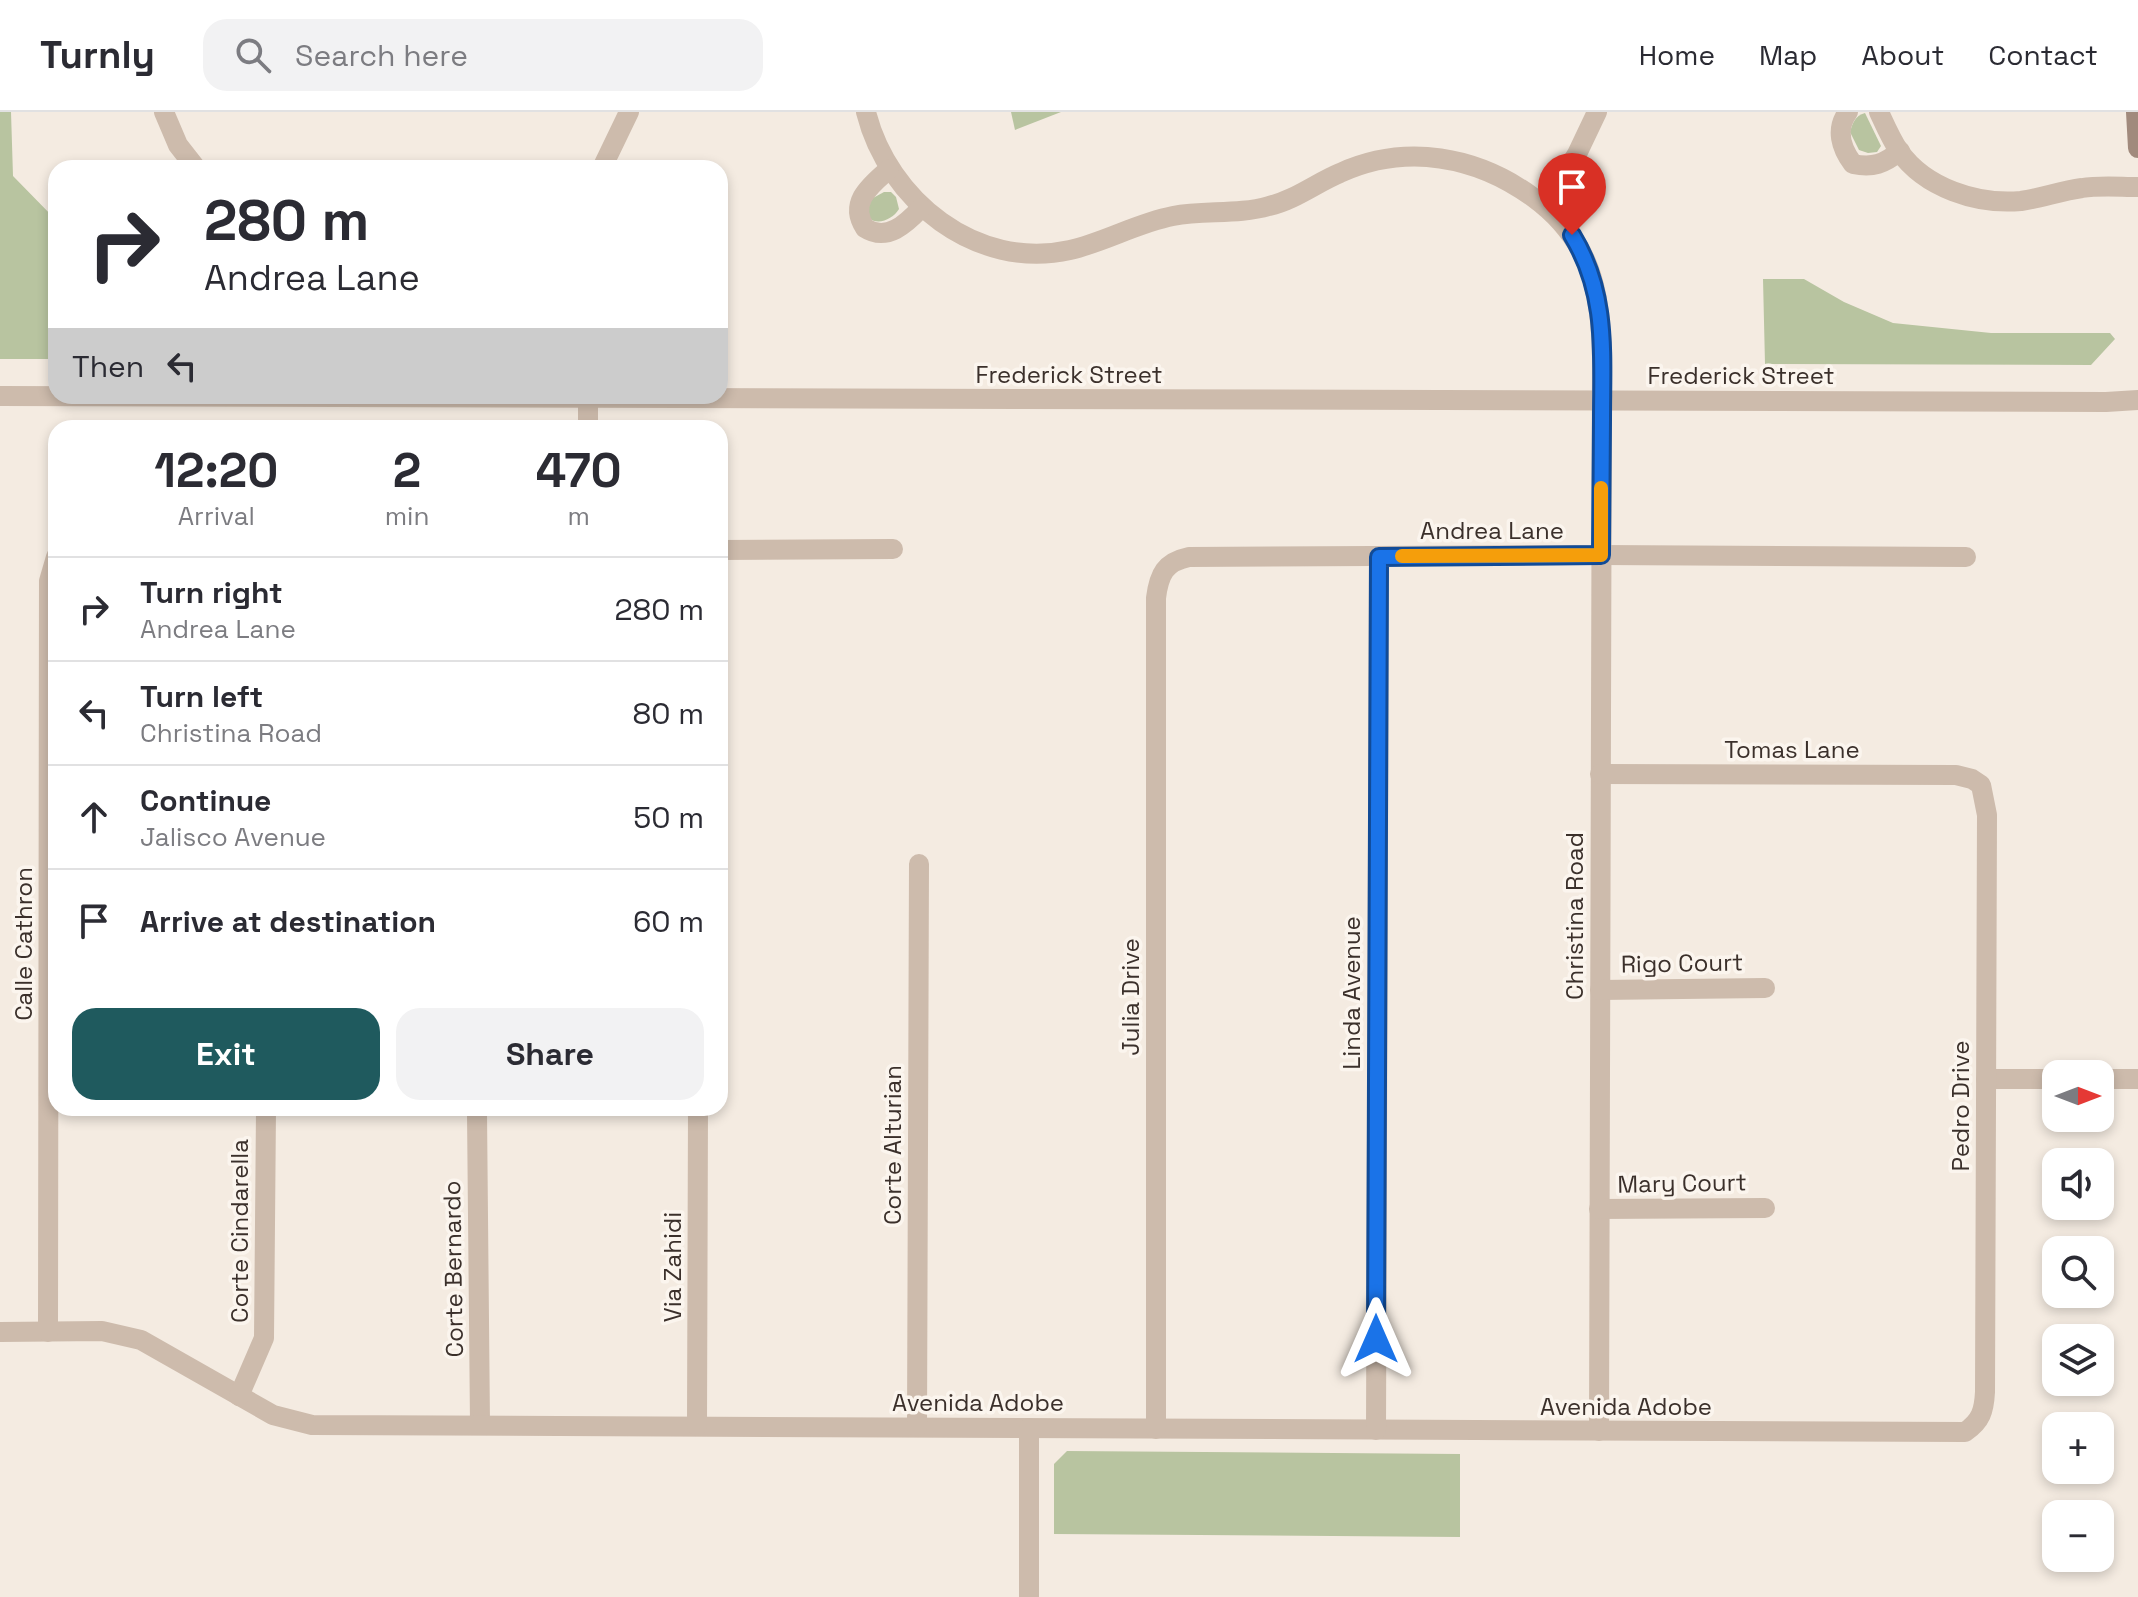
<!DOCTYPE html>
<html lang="en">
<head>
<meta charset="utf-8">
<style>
	body { margin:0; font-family:"Space Grotesk",sans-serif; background:#f2f2f3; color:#2b2b33; height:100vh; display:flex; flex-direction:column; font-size:30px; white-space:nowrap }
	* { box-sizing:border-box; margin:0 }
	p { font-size:26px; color:#7c7c81 }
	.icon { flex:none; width:44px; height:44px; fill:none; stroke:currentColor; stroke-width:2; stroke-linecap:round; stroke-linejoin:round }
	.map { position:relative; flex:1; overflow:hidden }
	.drawer { position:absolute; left:48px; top:308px; width:680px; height:696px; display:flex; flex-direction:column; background:#fff; border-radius:24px; box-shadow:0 4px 12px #0003 }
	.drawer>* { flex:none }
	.guide { position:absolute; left:48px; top:48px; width:680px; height:244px; border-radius:24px; box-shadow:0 4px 12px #0003; background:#fff; color:#2b2b33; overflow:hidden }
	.needle { width:52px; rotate:90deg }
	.tools { position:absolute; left:2042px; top:948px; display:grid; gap:16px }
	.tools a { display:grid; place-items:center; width:72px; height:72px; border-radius:16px; background:#fff; box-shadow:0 4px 12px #0003; font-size:40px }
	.pin { position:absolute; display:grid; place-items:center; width:68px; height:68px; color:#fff; margin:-82px -34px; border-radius:50% 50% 50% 0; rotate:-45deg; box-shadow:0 0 8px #0007 }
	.pin .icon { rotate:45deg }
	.me { position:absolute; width:88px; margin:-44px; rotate:0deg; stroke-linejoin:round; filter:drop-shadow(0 0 6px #0008) }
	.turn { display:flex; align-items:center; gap:28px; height:168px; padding:0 24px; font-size:36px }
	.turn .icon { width:104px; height:104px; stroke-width:2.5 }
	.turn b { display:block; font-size:56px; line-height:68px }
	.then { display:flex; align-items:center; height:76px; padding:0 24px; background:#0003; gap:16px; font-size:30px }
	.eta { display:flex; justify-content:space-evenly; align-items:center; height:136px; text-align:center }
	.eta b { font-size:48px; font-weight:700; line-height:56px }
	.button { display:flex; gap:16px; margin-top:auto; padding:16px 24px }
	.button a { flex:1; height:92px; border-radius:24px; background:#1f5a5e; color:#fff; font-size:32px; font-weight:700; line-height:92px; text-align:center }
	.button a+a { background:#f2f2f3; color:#2b2b33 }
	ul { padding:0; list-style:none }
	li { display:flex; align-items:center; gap:24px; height:104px; padding:0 24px; border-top:2px solid #e1e1e2 }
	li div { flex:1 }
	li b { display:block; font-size:30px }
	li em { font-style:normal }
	header { display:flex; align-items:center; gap:48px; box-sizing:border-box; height:112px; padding:0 40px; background:#fff; border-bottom:2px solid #e1e1e2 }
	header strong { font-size:38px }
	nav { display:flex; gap:44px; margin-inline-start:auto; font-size:28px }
	.search { width:560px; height:72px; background:#f2f2f3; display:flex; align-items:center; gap:20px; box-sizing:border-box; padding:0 28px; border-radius:24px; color:#7c7c81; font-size:30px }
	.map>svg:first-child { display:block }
	.green { fill:#b8c4a0 }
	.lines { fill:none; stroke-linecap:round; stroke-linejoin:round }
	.minor { stroke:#cdbbac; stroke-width:20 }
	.secondary { stroke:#a18a7d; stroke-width:20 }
	.route-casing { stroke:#114b97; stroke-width:20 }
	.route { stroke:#1a73e8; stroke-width:14 }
	.slow { stroke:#f59e0b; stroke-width:14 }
	.labels { text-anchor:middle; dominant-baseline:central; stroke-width:7; stroke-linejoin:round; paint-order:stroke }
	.street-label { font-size:24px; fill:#3b302b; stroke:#fbf5ee }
</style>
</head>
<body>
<header>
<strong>Turnly</strong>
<div class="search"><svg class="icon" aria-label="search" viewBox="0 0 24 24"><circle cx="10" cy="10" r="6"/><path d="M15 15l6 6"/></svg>Search here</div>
<nav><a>Home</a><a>Map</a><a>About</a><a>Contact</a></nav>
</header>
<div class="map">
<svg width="2138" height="1485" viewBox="0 0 2138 1485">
	<rect width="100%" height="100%" fill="#f4ebe1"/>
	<g class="green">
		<polygon points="0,0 11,0 13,64 56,108 56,247 0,247"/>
		<polygon points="1011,0 1061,0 1015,18"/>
		<path d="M1865 1 1881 34 1877 40 1868 41 1859 38 1850 20C1853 10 1855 4 1865 1Z"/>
		<path d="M884 80H891L896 85 899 97C893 107 878 114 869 106L868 93 873 86Z"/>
		<polygon points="1763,167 1804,167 1844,190 1893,211 1991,221 2110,221 2115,227 2091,253 1765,252"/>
		<polygon points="1067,1339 1460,1342 1460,1425 1054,1422 1054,1352"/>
	</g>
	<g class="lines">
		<g class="minor">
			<polyline points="164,0 178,33 196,56"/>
			<path d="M866 0C888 88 976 159 1070 138 1105 130 1137 111 1173 104 1205 98 1238 103 1269 94 1295 88 1316 71 1340 61 1406 31 1477 44 1534 86 1590 127 1601 179 1602 245L1599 1319"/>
			<path d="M1848 0C1835 17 1841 36 1853 52 1873 56 1884 52 1900 39"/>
			<path d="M1879 0C1885 13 1891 27 1899 39 1925 76 1977 93 2021 89 2041 86 2061 79 2082 76 2100 73 2120 75 2138 75"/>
			<polyline points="602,56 629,0"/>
			<path d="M889 57C871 73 848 90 865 116 887 130 906 112 921 96"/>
			<polyline points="1545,94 1577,42 1597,0"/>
			<polyline points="0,284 2106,290 2138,288"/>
			<polyline points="588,316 588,284"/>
			<polyline points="720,438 893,437"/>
			<polyline points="1600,878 1765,876"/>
			<polyline points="1986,967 2056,967"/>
			<polyline points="2100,967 2138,967"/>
			<polyline points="477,1001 480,1312"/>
			<polyline points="1599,1097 1765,1096"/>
			<path d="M0 1220 102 1219 141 1228 273 1303 312 1313 1965 1320C1981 1309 1984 1299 1985 1280L1987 703 1981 673 1972 667 1956 663 1600 662"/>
			<polyline points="48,1220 49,469 56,445"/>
			<polyline points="239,1284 264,1226 266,997"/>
			<polyline points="697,1314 698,996"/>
			<polyline points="917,1315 919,752"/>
			<path d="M1156 1317V486C1159 462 1165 450 1189 445L1601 443 1966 445"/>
			<polyline points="1376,1318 1379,445"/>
			<polyline points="1029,1485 1029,1316"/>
		</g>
		<polyline class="secondary" points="2136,0 2138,36"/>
	</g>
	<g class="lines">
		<g class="route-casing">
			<path id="route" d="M1376 1227 1379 445 1601 443C1601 398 1602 353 1602 308 1602 241 1608 182 1572 123"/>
		</g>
		<use href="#route" class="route"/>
		<polyline class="slow" points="1402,444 1601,443 1601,376"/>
	</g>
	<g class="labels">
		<g class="street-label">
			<text x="1069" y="262">Frederick Street</text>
			<text x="1741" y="263">Frederick Street</text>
			<text x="1492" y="418">Andrea Lane</text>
			<text x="1792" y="637">Tomas Lane</text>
			<text transform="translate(1574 804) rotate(-90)">Christina Road</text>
			<text transform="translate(23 832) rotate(-90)">Calle Cathron</text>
			<text transform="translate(1682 851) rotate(-1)">Rigo Court</text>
			<text transform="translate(1351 881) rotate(-90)">Linda Avenue</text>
			<text transform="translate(1130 885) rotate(-90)">Julia Drive</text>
			<text transform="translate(1960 994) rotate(-90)">Pedro Drive</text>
			<text transform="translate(892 1033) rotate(-90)">Corte Alturian</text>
			<text transform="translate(1682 1071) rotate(-1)">Mary Court</text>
			<text transform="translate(239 1119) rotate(-90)">Corte Cindarella</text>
			<text transform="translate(672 1155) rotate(-90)">Via Zahidi</text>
			<text transform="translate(453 1157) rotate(-91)">Corte Bernardo</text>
			<text x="978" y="1290">Avenida Adobe</text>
			<text x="1626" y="1294">Avenida Adobe</text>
		</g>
	</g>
</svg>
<div class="tools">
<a><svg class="needle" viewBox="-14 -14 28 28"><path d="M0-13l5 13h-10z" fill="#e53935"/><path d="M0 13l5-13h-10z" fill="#7c7c81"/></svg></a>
<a><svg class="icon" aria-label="sound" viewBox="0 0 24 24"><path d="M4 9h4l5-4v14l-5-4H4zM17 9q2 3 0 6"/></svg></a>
<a><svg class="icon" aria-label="search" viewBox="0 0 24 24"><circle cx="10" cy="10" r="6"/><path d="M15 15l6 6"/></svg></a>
<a><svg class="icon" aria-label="layers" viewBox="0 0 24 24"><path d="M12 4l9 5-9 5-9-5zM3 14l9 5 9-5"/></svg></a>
<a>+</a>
<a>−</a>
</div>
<div class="pin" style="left:1572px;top:123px;background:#d93025"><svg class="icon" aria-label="arrive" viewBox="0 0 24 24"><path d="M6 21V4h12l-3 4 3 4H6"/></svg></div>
<svg class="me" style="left:1376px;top:1227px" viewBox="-20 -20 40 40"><path d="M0-17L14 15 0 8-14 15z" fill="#1a73e8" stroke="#fff" stroke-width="4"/></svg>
<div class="guide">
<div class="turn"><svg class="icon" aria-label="right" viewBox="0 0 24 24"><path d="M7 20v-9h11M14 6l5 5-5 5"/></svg><div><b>280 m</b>Andrea Lane</div></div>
<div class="then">Then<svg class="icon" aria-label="left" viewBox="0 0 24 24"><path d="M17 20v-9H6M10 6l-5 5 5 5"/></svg></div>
</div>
<section class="drawer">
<div class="eta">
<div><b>12:20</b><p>Arrival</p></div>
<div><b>2</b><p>min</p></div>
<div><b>470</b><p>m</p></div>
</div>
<ul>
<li><svg class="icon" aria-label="right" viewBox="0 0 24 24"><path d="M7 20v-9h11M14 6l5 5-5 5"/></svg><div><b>Turn right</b><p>Andrea Lane</p></div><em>280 m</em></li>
<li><svg class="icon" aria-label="left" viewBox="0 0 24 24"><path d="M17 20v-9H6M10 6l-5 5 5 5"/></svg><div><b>Turn left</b><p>Christina Road</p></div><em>80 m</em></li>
<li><svg class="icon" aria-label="ahead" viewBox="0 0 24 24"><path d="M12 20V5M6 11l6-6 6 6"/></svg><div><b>Continue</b><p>Jalisco Avenue</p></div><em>50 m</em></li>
<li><svg class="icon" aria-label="arrive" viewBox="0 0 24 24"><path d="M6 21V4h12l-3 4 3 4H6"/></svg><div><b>Arrive at destination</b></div><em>60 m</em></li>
</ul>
<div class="button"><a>Exit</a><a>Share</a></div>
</section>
</div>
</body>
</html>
